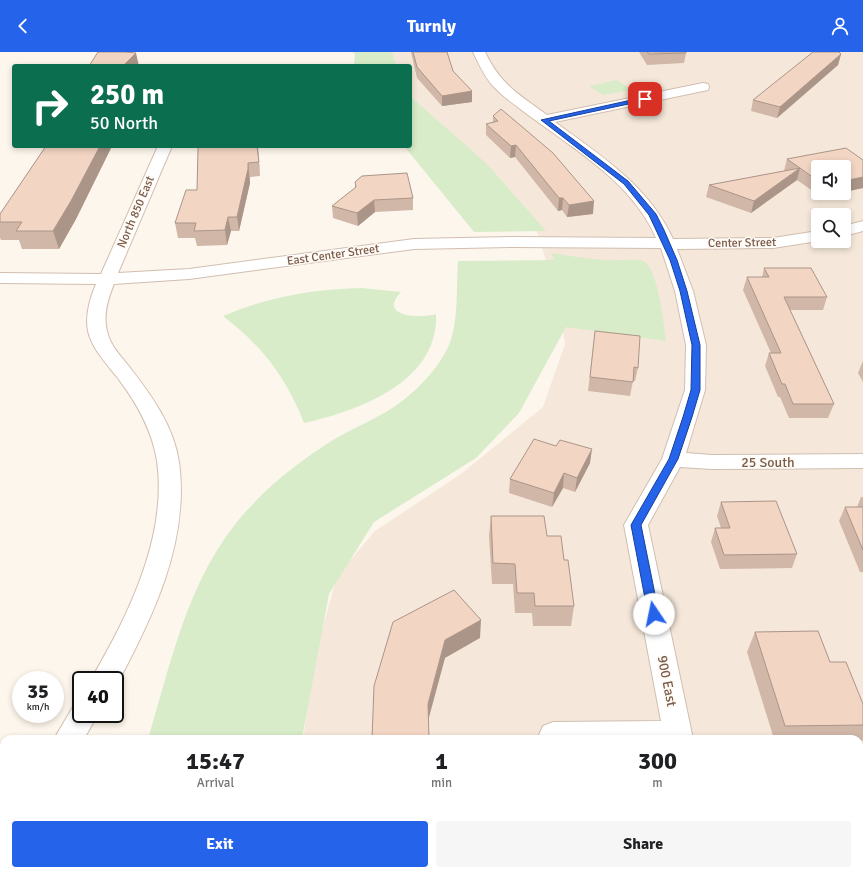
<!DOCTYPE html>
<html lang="en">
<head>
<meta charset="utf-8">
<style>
	body { margin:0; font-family:Signika,sans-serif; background:#f6f6f6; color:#202124; height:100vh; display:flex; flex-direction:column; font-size:15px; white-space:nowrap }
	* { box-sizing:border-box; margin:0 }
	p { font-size:13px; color:#757577 }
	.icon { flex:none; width:22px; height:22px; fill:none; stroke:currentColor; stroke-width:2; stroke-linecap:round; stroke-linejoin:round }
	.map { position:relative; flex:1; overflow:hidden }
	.panel { position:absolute; left:0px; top:683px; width:863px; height:140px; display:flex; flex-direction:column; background:#fff; border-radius:12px 12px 0 0; box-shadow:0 2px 6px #0003 }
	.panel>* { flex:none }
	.banner { position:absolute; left:12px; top:12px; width:400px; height:84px; border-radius:4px; box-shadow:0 2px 6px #0003; background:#0b6e4f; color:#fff; overflow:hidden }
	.tools { position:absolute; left:811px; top:108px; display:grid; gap:8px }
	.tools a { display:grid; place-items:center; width:40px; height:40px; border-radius:4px; background:#fff; box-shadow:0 2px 6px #0003; font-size:20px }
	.speed { position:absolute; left:12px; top:619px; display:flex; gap:8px; font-size:20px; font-weight:700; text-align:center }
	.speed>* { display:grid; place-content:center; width:52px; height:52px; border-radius:50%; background:#fff; box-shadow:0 2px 6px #0003; line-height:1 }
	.speed small { font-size:10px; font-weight:400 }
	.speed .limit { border:2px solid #111; border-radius:6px; background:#fff; color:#111 }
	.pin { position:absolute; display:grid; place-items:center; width:34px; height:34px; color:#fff; margin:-17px; border-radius:8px; box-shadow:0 2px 6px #0006 }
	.me { position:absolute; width:44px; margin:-22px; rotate:349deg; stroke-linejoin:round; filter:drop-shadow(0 0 3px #0008) }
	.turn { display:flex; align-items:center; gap:14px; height:84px; padding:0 12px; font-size:18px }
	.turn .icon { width:52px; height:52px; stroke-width:2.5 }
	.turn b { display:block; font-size:28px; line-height:34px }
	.eta { display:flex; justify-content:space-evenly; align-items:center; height:68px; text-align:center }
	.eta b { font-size:24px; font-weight:700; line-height:28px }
	.action { display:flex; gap:8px; margin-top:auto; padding:8px 12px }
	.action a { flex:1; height:46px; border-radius:4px; background:#2563eb; color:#fff; font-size:16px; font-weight:700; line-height:46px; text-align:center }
	.action a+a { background:#f6f6f6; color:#202124 }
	header { display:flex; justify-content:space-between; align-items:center; height:52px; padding:0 12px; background:#2563eb; color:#fff; font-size:18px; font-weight:700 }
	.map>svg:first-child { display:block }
	.residential { fill:#f5e8da; fill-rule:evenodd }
	.green { fill:#d8ecc9 }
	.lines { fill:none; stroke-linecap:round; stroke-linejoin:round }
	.minor-casing { stroke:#d1beb0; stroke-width:2 }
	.minor { fill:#fff; fill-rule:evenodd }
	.wall { fill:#d1b7a8 }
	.shaded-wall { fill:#aa9588 }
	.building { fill:#f3d5c3; stroke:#aa9588 }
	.route { fill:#2563eb; stroke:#184099 }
	.labels { text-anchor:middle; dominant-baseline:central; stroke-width:3; stroke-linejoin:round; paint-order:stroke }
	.far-street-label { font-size:12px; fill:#7a5c4d; stroke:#fffaf3 }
	.street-label { font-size:14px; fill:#7a5c4d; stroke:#fffaf3 }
</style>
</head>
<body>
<header><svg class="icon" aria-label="back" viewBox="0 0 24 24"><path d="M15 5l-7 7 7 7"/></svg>Turnly<svg class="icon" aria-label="person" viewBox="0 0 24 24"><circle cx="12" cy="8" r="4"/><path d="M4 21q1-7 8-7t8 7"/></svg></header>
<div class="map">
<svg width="863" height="823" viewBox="0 0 863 823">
	<rect width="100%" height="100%" fill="#fdf6ec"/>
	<path class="residential" d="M391 0H863V823H288V819H859V687H303L315 603 337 524 375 479 461 422 543 355 565 292 556 240 536 177 410 43V14H395ZM818 115H844V141H818ZM818 163H844V189H818Z"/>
	<g class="green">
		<polygon points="352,0 392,0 396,14 354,14 355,2"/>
		<polygon points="617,28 632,38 603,43 589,34"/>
		<polygon points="410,44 488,113 546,179 474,180 404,94 410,94"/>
		<path d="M551 201C575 205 599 209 624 208 630 208 639 207 645 210 658 218 664 273 666 289L566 275 519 361 476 406 374 470 329 542 302 687H148C170 614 186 536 233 475 260 440 295 412 333 388 350 378 368 370 386 360 411 345 437 320 449 293 459 269 456 235 458 209L554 208Z"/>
		<path d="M362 236 401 240C377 265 420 267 436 262 439 330 358 359 304 371 286 325 262 294 223 264 268 245 313 237 362 236Z"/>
		<polygon points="114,819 286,819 286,823 113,823"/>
	</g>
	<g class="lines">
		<g class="minor-casing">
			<g id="minor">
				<path d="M473 0H485C501 33 518 42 547 63L703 31 708 32 709 35 708 38 703 39 555 70C600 103 649 134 673 187L773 186 818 179V189L773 196 677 197 693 239 706 293 705 338 686 401 712 403 863 402V416L712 417 680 415 648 473 693 687H541L539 683 543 674 553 670 661 669 624 473 662 407 685 338 686 293 675 239 661 196 514 195 414 197 189 227 114 232C108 246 103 263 107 279 110 294 122 305 131 317 152 344 174 375 179 410 190 490 152 567 115 636V628H91C101 609 112 591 121 572 145 523 165 464 157 409 152 377 136 350 117 325 106 311 92 297 88 279 85 264 90 246 96 232L0 231V221L101 222 158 94H172L118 221 189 217 414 187 514 185 656 186C633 132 577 99 531 65 518 55 504 46 493 34 484 24 479 12 473 0Z"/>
				<polygon points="863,169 863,179 844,184 844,174"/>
				<polygon points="81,651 81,662 98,662 84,687 54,687 74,653"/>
				<polygon points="4,751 4,783 0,785 0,753"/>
				<rect x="859" y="763" width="4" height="30"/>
				<polygon points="693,819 725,819 726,823 694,823"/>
			</g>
		</g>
		<use href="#minor" class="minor"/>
	</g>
	<g class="wall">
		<polygon points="411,0 447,0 453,19 472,50 442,54 417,26"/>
		<polygon points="639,0 686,0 686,1 684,11 647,13"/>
		<polygon points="841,2 838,13 777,66 751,59 753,48"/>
		<polygon points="493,64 593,162 567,165 562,158 558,159 515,105 510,106 486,83 486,72 493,70"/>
		<polygon points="46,94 112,94 76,167 59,197 22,197 19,188 1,188 0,186 0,162"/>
		<polygon points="199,94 259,94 258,97 260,124 250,125 250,131 239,179 231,179 227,193 197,194 195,186 178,186 175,171 197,138"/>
		<polygon points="787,107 863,108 863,136 844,140 844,115 818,115 818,141 837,141 820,144 797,128 751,161 706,145 709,133 784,119"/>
		<polygon points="355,130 413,146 413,158 375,160 358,174 333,166 332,154 355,136"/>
		<polygon points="764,216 827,245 823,258 790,258 834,352 828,366 789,366 780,345 778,345 765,314 769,301 771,301 743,238 747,225 762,225"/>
		<polygon points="595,279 638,316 635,329 633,329 630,344 588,339"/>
		<polygon points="863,309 863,330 858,321"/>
		<polygon points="590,411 575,440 563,436 552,455 509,441 510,427"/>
		<polygon points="861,445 863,445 863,520 860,520 839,469 845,455 857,455"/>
		<polygon points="721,450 797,502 792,516 720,517 711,490 715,476 721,476 717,464"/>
		<polygon points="491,464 547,484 564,508 574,554 571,574 533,574 532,561 515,561 513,532 492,532 489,484"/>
		<polygon points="755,580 830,610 863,652 863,687 860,692 859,692 859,687 774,687 747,600"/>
		<polygon points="537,819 615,819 616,823 538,823"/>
	</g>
	<g class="shaded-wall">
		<polygon points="136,1 139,14 123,14"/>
		<polygon points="841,2 838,13 777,66 780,55"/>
		<polygon points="472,39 472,50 442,54 442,44"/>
		<polygon points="516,93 515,105 510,106 511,94"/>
		<polygon points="100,94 112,94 76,167 59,197 53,179"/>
		<polygon points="257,94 259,94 258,97 260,124"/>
		<polygon points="248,111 250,131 239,179 237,165"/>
		<polygon points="800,116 797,128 751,161 754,149"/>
		<polygon points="863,125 863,136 844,140 844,129"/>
		<polygon points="821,141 837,141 820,144"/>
		<polygon points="559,146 563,146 562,158 558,159"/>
		<polygon points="374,148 375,160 358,174 357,161"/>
		<polygon points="594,149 593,162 567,165 569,153"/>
		<polygon points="228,165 231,179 227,193 225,178"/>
		<polygon points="592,397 590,411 575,440 577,426"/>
		<polygon points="564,421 563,436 552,455 554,441"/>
		<polygon points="481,568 480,586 445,606 428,669 428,652 445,588"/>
	</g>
	<g class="building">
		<polygon points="98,0 125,0 136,1 123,14 89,14"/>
		<polygon points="413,0 447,0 453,19 472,39 442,44 417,15"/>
		<polygon points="647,0 686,0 686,1 649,2"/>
		<polygon points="813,0 839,0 841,2 780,55 753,48"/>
		<polygon points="501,57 553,101 594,149 569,153 563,146 559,146 516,93 511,94 486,72 498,69 493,64"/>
		<polygon points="46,94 100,94 71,149 53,179 16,179 22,170 0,170 0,162"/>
		<polygon points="199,94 257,94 259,110 248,111 248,117 237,165 228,165 225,178 194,179 196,171 175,171 186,138 197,138 198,97"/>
		<polygon points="846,96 863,108 863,125 844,129 844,115 818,115 818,129 800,116 754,149 709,133 800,116 787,107"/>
		<polygon points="407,121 413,146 374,148 357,161 332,154 356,135 355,130 362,124"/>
		<polygon points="764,216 811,216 827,245 784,245 834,352 793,352 785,332 782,332 769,301 781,301 747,225 769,225"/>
		<polygon points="595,279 640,284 638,316 634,315 633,330 590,325"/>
		<polygon points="534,387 556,394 560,388 592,397 577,426 564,421 554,441 510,427"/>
		<polygon points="776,449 797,502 724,503 715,476 730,476 721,450"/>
		<polygon points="845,455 863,455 863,498"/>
		<polygon points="491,464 544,464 547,484 561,484 564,508 568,508 574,554 535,554 534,541 517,541 515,512 493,511"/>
		<polygon points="454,538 481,568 445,588 428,652 429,687 372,687 374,634 393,570"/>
		<polygon points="818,579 830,610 846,610 863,652 863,673 785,674 755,580"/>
		<polygon points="542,819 615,819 616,823 543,823"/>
	</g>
	<polygon class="route" points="645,45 647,46 647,48 549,69 628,129 656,162 664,178 677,208 687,239 700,293 700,338 692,365 678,407 641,473 659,562 657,565 654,566 650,565 648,562 631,473 669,407 683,365 691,338 692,293 680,239 670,208 649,163 624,132 541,68"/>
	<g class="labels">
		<g class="far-street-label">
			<text transform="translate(136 160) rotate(-67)">North 850 East</text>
			<text transform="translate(742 191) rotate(-1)">Center Street</text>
			<text transform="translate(333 203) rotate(-8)">East Center Street</text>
		</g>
		<g class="street-label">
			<text x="768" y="410">25 South</text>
			<text transform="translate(667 629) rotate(79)">900 East</text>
		</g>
	</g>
</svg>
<div class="tools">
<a><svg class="icon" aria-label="sound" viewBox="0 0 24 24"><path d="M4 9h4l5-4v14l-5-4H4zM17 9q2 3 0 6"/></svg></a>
<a><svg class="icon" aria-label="search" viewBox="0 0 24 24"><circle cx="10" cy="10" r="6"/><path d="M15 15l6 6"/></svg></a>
</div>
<div class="speed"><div>35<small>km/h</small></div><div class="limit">40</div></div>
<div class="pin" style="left:645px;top:47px;background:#d93025"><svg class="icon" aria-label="arrive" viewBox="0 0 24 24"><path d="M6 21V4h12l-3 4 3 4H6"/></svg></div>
<svg class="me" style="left:654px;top:562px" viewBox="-20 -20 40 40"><circle r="19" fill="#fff"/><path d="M0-13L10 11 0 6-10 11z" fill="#2563eb"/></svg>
<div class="banner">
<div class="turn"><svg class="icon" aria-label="right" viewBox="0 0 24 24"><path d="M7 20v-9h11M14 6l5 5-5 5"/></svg><div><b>250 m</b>50 North</div></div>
</div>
<section class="panel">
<div class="eta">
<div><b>15:47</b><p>Arrival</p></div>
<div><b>1</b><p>min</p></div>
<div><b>300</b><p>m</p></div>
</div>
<div class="action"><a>Exit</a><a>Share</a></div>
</section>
</div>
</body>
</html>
